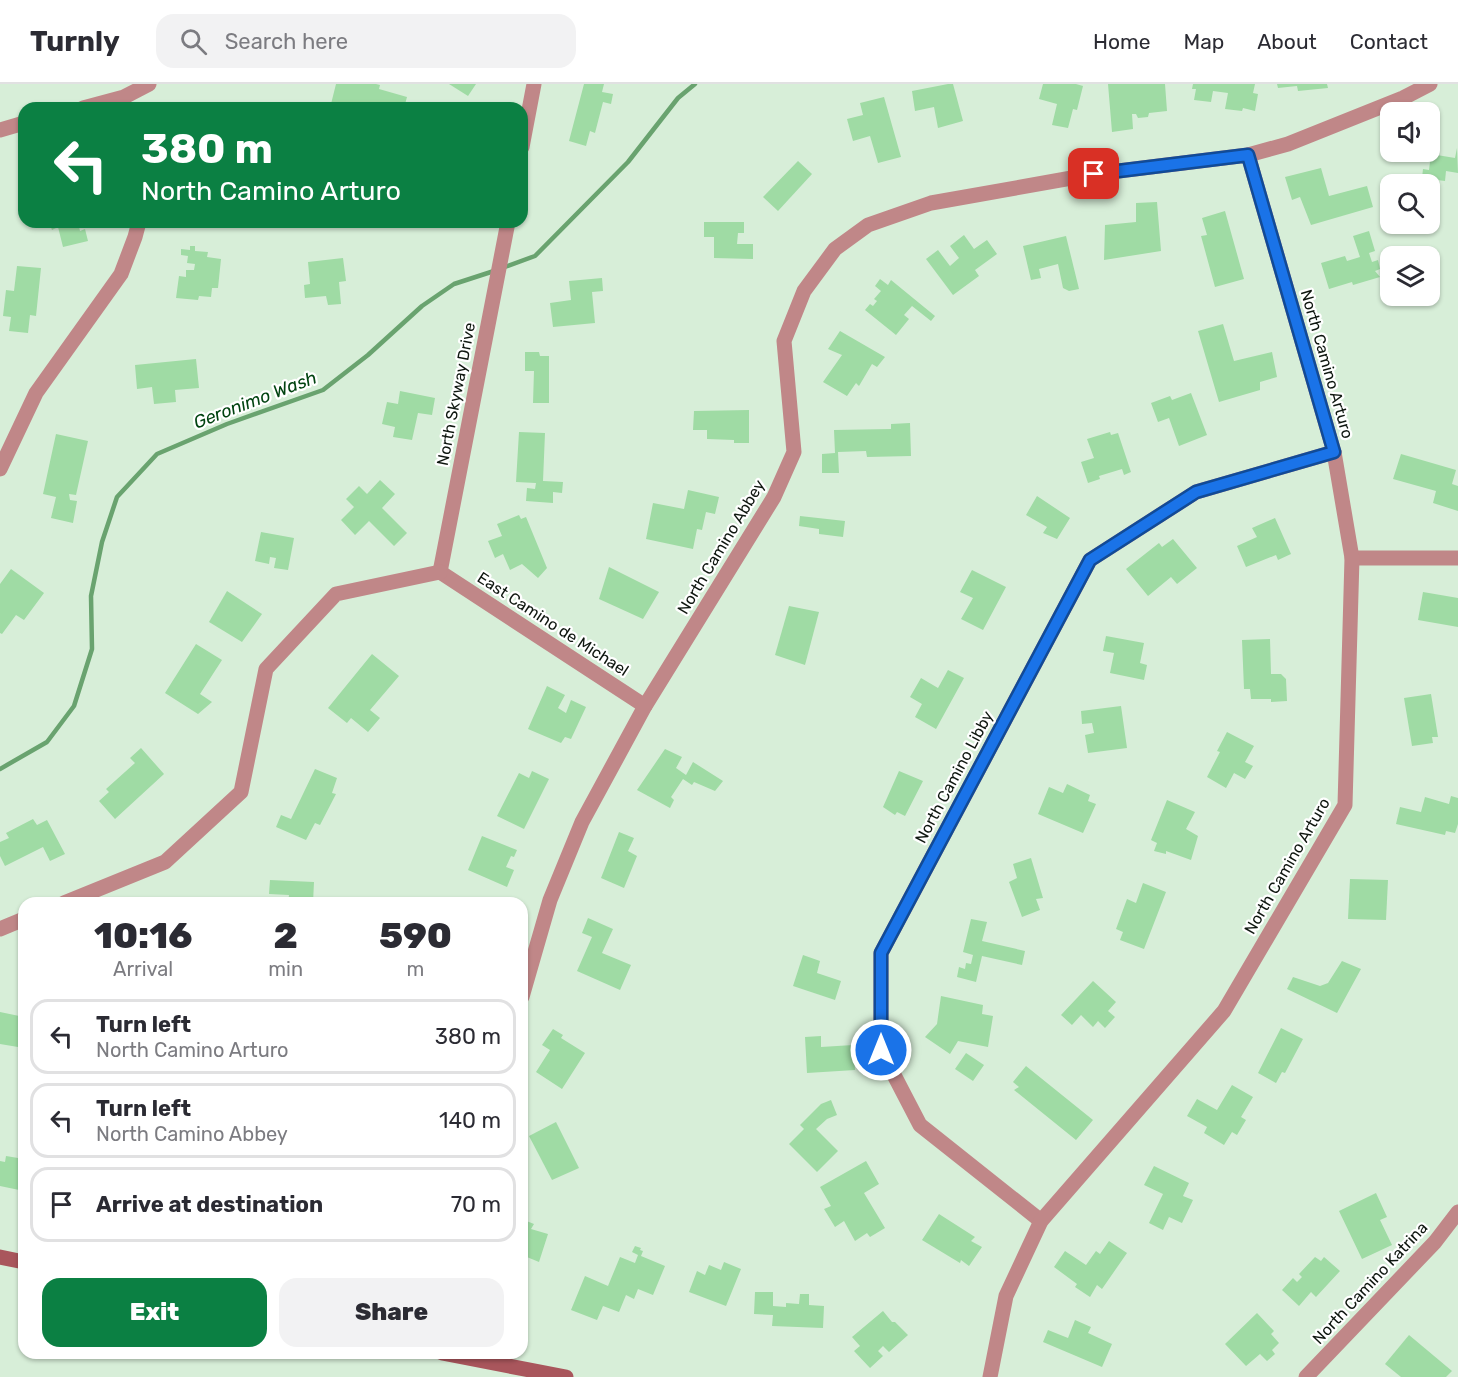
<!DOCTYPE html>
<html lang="en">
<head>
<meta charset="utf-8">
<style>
	body { margin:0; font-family:Rubik,sans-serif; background:#f2f2f3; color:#2b2b33; height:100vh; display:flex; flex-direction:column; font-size:22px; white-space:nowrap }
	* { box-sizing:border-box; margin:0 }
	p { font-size:20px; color:#7c7c81 }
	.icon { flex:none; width:33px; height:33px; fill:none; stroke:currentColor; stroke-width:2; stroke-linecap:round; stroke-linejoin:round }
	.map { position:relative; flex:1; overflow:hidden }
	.panel { position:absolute; left:18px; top:813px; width:510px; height:462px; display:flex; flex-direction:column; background:#fff; border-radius:18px; box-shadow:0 2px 4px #0004 }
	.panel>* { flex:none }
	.banner { position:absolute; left:18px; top:18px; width:510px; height:126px; border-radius:18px; box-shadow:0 2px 4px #0004; background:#0b8043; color:#fff; overflow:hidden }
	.buttons { position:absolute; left:1380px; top:18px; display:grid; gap:12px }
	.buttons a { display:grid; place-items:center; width:60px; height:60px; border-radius:12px; background:#fff; box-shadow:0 2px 4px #0004; font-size:30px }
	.pin { position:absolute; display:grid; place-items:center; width:51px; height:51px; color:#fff; margin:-26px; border-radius:12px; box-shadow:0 3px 9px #0006 }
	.me { position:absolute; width:66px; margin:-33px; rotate:0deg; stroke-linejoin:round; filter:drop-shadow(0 0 4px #0008) }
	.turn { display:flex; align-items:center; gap:21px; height:126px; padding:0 24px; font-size:27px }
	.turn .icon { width:78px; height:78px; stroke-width:2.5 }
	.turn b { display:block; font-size:42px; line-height:51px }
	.eta { display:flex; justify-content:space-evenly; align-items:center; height:102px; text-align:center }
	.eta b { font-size:36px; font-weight:800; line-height:42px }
	.primary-button { display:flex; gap:12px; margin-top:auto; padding:12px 24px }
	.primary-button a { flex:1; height:69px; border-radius:18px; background:#0b8043; color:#fff; font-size:24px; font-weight:800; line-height:69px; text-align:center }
	.primary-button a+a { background:#f2f2f3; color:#2b2b33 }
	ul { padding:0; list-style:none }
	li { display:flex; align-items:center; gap:18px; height:75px; margin:0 12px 9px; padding:0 12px; border:3px solid #e1e1e2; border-radius:18px }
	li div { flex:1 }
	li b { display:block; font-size:22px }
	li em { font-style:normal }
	header { display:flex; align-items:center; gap:36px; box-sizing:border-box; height:84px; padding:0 30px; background:#fff; border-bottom:2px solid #e1e1e2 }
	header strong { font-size:28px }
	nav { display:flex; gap:33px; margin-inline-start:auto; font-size:21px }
	.search { width:420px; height:54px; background:#f2f2f3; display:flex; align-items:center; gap:15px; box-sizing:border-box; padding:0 21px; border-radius:18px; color:#7c7c81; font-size:22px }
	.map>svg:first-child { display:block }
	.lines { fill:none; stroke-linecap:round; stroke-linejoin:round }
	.stream { stroke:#69a36f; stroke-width:4.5 }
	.building { fill:#9fdba4 }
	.minor { stroke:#c08788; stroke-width:15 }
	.secondary { stroke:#a9565c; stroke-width:15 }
	.route-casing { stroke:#114b97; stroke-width:15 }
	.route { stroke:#1a73e8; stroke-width:10 }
	.labels { text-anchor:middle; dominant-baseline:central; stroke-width:4.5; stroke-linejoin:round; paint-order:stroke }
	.street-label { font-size:16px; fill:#0e160f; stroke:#fff }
	.water-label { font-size:18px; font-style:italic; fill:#004310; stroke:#fff }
</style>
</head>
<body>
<header>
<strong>Turnly</strong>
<div class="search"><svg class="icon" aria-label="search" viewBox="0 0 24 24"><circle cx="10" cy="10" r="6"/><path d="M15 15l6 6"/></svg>Search here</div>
<nav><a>Home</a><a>Map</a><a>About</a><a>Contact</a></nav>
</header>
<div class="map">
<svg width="1458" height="1293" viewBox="0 0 1458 1293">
	<rect width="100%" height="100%" fill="#d7eed8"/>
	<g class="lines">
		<g class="stream">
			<polyline points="502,184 535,172 628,78 678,14 695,0"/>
			<polyline points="0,685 47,658 74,622 92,565 91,512 102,458 117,413 157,370 227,340 323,306 368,271 422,222 454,200 494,187"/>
		</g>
	</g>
	<g class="building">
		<polygon points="336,0 376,0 380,1 379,5 407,13 404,24 330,24"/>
		<polygon points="449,0 476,0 468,12"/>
		<polygon points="584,0 604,0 602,8 613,10 611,20 603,18 595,49 590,47 586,62 569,57"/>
		<polygon points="948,0 953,0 963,37 938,44 934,23 915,27 912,7"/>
		<polygon points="1043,0 1076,0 1083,2 1077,26 1073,25 1068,44 1052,41 1057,20 1039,15"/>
		<polygon points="1108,0 1165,0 1167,27 1149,29 1148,33 1138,34 1136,30 1132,30 1133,45 1112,48"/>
		<polygon points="1193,0 1255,0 1253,9 1258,10 1255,27 1243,24 1242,27 1225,25 1228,9 1213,7 1211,18 1194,16 1196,5 1192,5"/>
		<polygon points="1277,0 1327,0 1328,4 1298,7 1297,2 1278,4"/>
		<polygon points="884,13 901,73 878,79 870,52 853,57 847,35 863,31 860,19"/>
		<polygon points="1457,64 1458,89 1446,87 1445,97 1422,94 1423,85 1429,86 1431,70 1455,74"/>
		<polygon points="798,77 812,90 778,127 763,113"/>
		<polygon points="1321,84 1329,112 1367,102 1373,123 1311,141 1300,113 1292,116 1285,93"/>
		<polygon points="1157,118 1161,167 1104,176 1105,141 1136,138 1136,119"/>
		<polygon points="1225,127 1244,195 1215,203 1201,152 1207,151 1202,134"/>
		<polygon points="49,138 78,138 80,147 85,145 88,157 63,163 58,143 52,146"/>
		<polygon points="704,138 744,138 744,149 738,149 737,160 753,160 753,175 714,174 714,153 704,153"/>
		<polygon points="1369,147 1375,167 1369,169 1372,178 1378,176 1380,185 1375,187 1380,193 1353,201 1352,198 1329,205 1321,179 1345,172 1347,177 1360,173 1353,152"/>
		<polygon points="964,151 974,165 987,156 997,170 975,186 979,192 953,211 926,175 938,166 950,182 959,174 950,162"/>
		<polygon points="1066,152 1079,205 1069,207 1063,204 1058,180 1039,185 1041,194 1031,196 1023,162"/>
		<polygon points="190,162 195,162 195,167 208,168 207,173 221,175 218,204 212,204 211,213 199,212 198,216 176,214 179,192 186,193 186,186 194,186 195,180 187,179 188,172 181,171 181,165 190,166"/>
		<polygon points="343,174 346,197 339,198 341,220 328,221 326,212 305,214 304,201 310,200 308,178"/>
		<polygon points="17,182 41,184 36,232 30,231 28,249 9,247 11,233 3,232 6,206 14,207"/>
		<polygon points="602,194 603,207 592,208 595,239 553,243 550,219 571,216 569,197"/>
		<polygon points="880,195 888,201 891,196 935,232 931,237 912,222 904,231 909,235 896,251 865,226 870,220 873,222 877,217 874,215 881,207 875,202"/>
		<polygon points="1223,240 1234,277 1272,268 1277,293 1260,298 1260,306 1219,318 1198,247"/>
		<polygon points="840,247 885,273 877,283 872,280 859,302 856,299 847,312 823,298 842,271 828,265"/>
		<polygon points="525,268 539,268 540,272 549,272 549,319 533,319 534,287 525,287"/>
		<polygon points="196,275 199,304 175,306 176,318 154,320 152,303 137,305 135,281"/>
		<polygon points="400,307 435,314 432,331 418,329 412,356 393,353 395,343 382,340 387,318 398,320"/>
		<polygon points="1191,309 1207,351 1179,362 1169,334 1158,338 1151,319 1170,312 1172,316"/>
		<polygon points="749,326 749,359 734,359 734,356 707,355 707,346 693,346 694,327"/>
		<polygon points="910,339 911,372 867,373 866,367 838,368 839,389 822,389 822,370 835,369 834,346 891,345 891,340"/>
		<polygon points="519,348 545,349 543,397 563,398 562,409 553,408 553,419 526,417 527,404 535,405 536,399 516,398"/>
		<polygon points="1110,348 1111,351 1118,349 1131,388 1124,391 1122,385 1099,392 1100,395 1088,399 1081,378 1094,374 1087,355"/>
		<polygon points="56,350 88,357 76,411 69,410 70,416 77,417 73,439 51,434 56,413 43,410"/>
		<polygon points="1401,370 1456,386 1452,400 1458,402 1458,427 1433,419 1436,407 1393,395"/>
		<polygon points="380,396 395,410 382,424 407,449 394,462 369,437 355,451 341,436 354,423 346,415 359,402 367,410"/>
		<polygon points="688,406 719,413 715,430 706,428 702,446 697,445 693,465 646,455 653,419 684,425"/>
		<polygon points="1037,412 1070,434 1057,455 1043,449 1047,443 1026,431"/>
		<polygon points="519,431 521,435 526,433 547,484 538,494 522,480 510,486 503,470 495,474 488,457 502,452 497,440"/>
		<polygon points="800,432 845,437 843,453 819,450 819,445 799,442"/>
		<polygon points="1275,434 1291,470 1278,476 1276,471 1246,483 1237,462 1257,453 1252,444"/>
		<polygon points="261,448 294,454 288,486 274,484 276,474 270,473 269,480 255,477"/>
		<polygon points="1173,455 1197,484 1177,500 1171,493 1148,512 1126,485 1159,459 1162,463"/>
		<polygon points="609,483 659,508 643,535 599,515"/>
		<polygon points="11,485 44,509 24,536 16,531 2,550 0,549 0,500"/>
		<polygon points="972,486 1006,503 983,546 961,535 973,514 960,508"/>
		<polygon points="227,507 262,530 242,558 209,538"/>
		<polygon points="1423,508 1458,514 1458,543 1418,536"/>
		<polygon points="789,522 819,528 805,581 775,571"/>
		<polygon points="1106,552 1144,559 1140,579 1147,581 1144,596 1110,589 1114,569 1103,567"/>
		<polygon points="1270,555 1271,590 1281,590 1286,595 1287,617 1271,618 1271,615 1251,615 1250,605 1244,605 1242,556"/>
		<polygon points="196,560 222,576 200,610 212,618 198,630 165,609"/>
		<polygon points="372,570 399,592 370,626 380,634 368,648 351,634 347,639 328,624"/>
		<polygon points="948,586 964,594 936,645 915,633 922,620 910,613 921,594 938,604"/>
		<polygon points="547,602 565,611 558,624 566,629 571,616 586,623 571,655 565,653 561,659 528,645"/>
		<polygon points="1431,610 1438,653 1432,653 1433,659 1412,662 1404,614"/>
		<polygon points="1121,622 1127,664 1088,669 1085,651 1094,649 1092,639 1082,640 1081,627"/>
		<polygon points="1227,648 1254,662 1245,678 1253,682 1245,695 1234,689 1226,704 1207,693 1220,668 1217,667"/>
		<polygon points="141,664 164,690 115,735 99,717 109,708 106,705 135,679 130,674"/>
		<polygon points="665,665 682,673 676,684 686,691 693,678 723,697 715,707 694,698 692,701 683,695 671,713 674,716 670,724 637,706"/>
		<polygon points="315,685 337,694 332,709 336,710 320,741 315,739 306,756 276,743 281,731 291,735"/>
		<polygon points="532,687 549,695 524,745 497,732 519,689 529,694"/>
		<polygon points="899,687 923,697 905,732 897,728 895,731 883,723"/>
		<polygon points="1067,700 1090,711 1088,717 1096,720 1083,749 1038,730 1049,703 1063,709"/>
		<polygon points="1451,712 1458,714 1458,740 1455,749 1446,747 1445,751 1396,740 1400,723 1421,728 1425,713 1449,720"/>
		<polygon points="1167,716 1195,728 1186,745 1198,752 1191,776 1166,767 1166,770 1154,767 1157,759 1151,756"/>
		<polygon points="33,735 37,741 47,736 65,770 50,777 43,763 5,782 0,772 0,758 9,754 6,749"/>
		<polygon points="619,748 634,754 628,767 637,772 624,804 601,794"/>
		<polygon points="482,752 517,766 514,773 511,772 506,783 514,786 507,803 468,786"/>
		<polygon points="1031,774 1043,814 1036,815 1040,826 1022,833 1009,798 1017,794 1013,780"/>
		<polygon points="1350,795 1388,796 1386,836 1348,835"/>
		<polygon points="270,796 314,798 313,819 288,819 289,811 269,810"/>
		<polygon points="1143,799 1166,808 1144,865 1120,856 1123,848 1116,845 1127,815 1136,819"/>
		<polygon points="588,834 613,845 602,869 631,881 620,906 577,887 592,853 582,849"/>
		<polygon points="971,835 987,838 982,857 1025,867 1022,881 982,872 976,898 957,893 959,883 965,885 966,879 971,880 973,871 963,868"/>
		<polygon points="803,871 820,877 817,889 841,897 835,916 793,902"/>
		<polygon points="1342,877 1361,885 1337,929 1287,905 1293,893 1320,902 1328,899"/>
		<polygon points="1093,897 1116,918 1108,927 1115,933 1105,944 1098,937 1093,943 1081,931 1072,941 1061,931"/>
		<polygon points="941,912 983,921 982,930 993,932 988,963 958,957 950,970 925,953 937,940"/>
		<polygon points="0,928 24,933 24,964 0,960"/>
		<polygon points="1281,944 1303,955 1285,989 1282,988 1276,999 1258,989"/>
		<polygon points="553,945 563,951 561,954 585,969 562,1005 536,988 550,966 542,961"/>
		<polygon points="821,952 821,963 853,961 855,986 807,989 805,953"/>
		<polygon points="966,969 984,981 973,997 955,985"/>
		<polygon points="1026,982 1093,1036 1076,1056 1014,1006 1019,1003 1013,998"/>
		<polygon points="1232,1001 1253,1013 1241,1033 1246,1036 1237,1051 1232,1048 1224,1061 1204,1049 1207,1043 1187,1032 1197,1015 1217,1026"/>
		<polygon points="831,1016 837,1031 827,1035 816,1045 838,1067 817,1088 789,1060 804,1045 800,1041 821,1020"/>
		<polygon points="556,1038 579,1084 552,1096 529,1052"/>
		<polygon points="6,1072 24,1075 24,1107 0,1102 0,1077 5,1078"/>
		<polygon points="866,1077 879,1100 864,1109 885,1144 870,1153 867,1149 855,1157 844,1137 835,1143 824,1125 831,1122 820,1103"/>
		<polygon points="1154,1082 1189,1099 1183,1112 1193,1116 1182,1139 1169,1133 1163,1146 1149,1139 1163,1110 1144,1101"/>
		<polygon points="1376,1109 1387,1133 1380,1136 1392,1161 1362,1175 1339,1127"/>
		<polygon points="939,1130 975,1153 971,1157 982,1163 969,1182 961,1176 960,1179 922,1156"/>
		<polygon points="524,1136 534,1140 531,1145 548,1150 539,1178 522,1171 524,1164 522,1163 522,1140"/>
		<polygon points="1109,1157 1127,1169 1102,1205 1097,1201 1090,1213 1075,1203 1077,1200 1054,1183 1065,1167 1086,1181 1096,1167 1100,1170"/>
		<polygon points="635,1162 641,1164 640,1166 643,1167 641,1172 665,1182 653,1211 638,1205 634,1215 626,1211 619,1228 603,1222 597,1236 571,1226 585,1192 608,1202 620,1173 635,1179 638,1171 632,1168"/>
		<polygon points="1315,1173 1321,1177 1324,1173 1340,1187 1316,1213 1311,1208 1299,1222 1282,1206 1293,1194 1297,1198 1302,1193 1299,1190"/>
		<polygon points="724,1178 741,1185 726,1222 689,1208 697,1187 705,1191 709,1181 721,1186"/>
		<polygon points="755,1208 773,1208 773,1222 786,1223 786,1219 799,1220 800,1210 809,1210 809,1221 824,1222 823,1244 772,1242 773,1231 754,1230"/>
		<polygon points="883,1227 892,1238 895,1238 908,1251 889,1268 883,1262 878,1267 883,1272 870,1284 854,1267 860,1262 852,1253"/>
		<polygon points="1257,1229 1274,1247 1271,1250 1279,1259 1272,1266 1275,1270 1267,1277 1260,1270 1246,1282 1225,1260"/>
		<polygon points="1075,1236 1091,1243 1088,1249 1112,1260 1102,1283 1043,1258 1048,1246 1068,1254"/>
		<polygon points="1409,1251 1452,1287 1446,1293 1401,1293 1385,1280"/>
	</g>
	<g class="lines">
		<g class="minor">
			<polyline points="83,24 124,13 149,0"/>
			<polyline points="0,46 24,39"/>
			<polyline points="522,63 534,0"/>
			<polyline points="0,385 36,309 121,190 135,153 139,138"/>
			<polyline points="1352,474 1458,474"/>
			<polyline points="440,488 508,138"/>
			<polyline points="440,488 645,622"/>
			<polyline points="64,819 165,778 241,708 266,585 336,510 440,488"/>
			<polyline points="0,845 24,835"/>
			<polyline points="522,913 550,816 582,738 645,622 774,413 794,368 784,257 804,207 835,165 868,141 931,119 1094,90 1248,71 1288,60 1403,14 1430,0"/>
			<polyline points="1041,1137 920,1041 881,966 881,869 1090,476 1196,408 1334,368"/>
			<polyline points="990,1293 1006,1212 1041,1137 1224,927 1345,721 1352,474 1334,368 1248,71"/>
			<polyline points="1306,1293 1435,1158 1458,1128"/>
		</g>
		<g class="secondary">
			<polyline points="0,1173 24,1178"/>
			<polyline points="442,1269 566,1293"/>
		</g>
	</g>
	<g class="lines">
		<g class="route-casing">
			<polyline id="route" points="881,966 881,869 1090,476 1196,408 1334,368 1248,71 1094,90"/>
		</g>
		<use href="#route" class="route"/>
	</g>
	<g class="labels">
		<g class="street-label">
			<text transform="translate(1327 280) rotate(74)">North Camino Arturo</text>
			<text transform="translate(456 310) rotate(-79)">North Skyway Drive</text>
			<text transform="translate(721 463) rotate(-59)">North Camino Abbey</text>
			<text transform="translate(553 540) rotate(33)">East Camino de Michael</text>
			<text transform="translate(954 693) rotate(-62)">North Camino Libby</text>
			<text transform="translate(1287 782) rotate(-60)">North Camino Arturo</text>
			<text transform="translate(1370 1199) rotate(-47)">North Camino Katrina</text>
		</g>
		<g class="water-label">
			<text transform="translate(255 316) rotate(-21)">Geronimo Wash</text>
		</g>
	</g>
</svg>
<div class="buttons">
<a><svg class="icon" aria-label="sound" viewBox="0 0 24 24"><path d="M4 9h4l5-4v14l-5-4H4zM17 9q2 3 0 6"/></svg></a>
<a><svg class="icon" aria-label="search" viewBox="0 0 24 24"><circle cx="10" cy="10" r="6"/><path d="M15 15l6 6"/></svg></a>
<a><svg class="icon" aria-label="layers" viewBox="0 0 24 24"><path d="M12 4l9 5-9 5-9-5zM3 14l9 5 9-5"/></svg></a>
</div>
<div class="pin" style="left:1094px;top:90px;background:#d93025"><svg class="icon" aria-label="arrive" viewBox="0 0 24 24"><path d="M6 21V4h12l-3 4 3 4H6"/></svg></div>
<svg class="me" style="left:881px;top:966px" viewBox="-20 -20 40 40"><circle r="17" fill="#1a73e8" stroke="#fff" stroke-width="3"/><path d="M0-11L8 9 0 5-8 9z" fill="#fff"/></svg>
<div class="banner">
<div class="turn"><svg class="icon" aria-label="left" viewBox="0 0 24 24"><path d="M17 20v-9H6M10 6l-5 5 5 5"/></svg><div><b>380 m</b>North Camino Arturo</div></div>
</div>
<section class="panel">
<div class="eta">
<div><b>10:16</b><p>Arrival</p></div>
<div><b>2</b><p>min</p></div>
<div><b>590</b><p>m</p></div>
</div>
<ul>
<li><svg class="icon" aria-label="left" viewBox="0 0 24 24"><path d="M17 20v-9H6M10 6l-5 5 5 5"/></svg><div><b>Turn left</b><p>North Camino Arturo</p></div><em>380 m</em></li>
<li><svg class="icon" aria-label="left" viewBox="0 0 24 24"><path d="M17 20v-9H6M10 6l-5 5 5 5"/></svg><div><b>Turn left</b><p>North Camino Abbey</p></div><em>140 m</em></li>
<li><svg class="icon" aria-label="arrive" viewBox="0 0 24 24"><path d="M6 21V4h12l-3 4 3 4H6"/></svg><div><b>Arrive at destination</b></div><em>70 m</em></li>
</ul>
<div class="primary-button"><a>Exit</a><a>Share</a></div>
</section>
</div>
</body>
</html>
